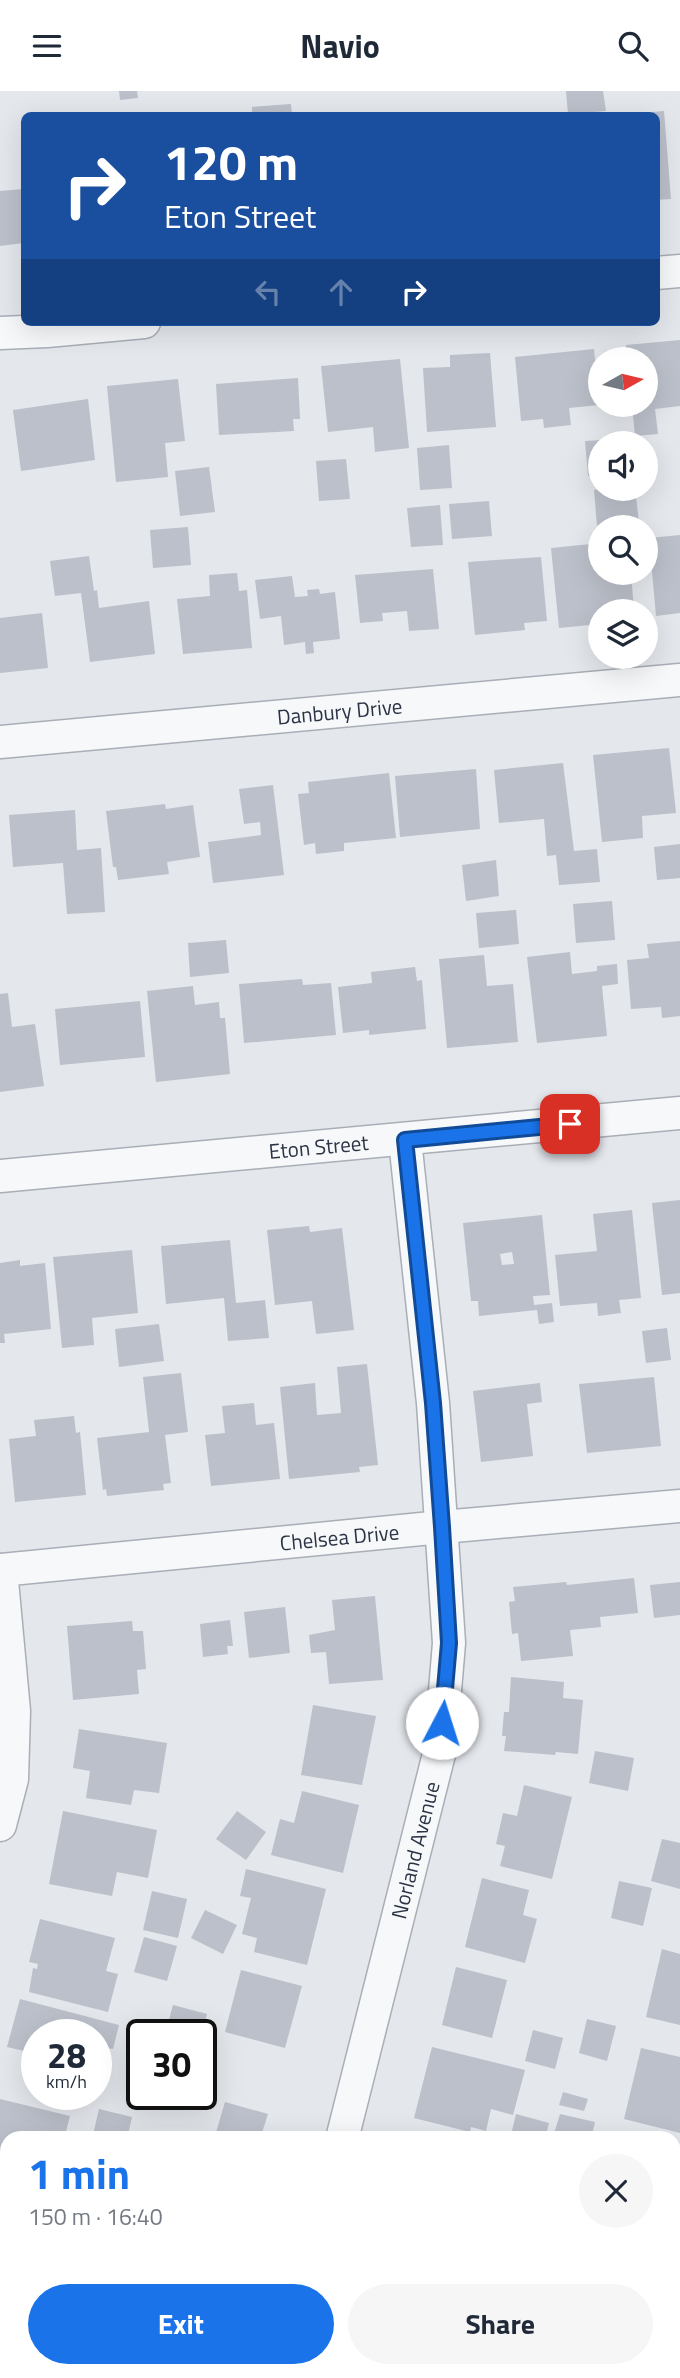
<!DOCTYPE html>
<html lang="en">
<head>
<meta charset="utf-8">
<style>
	body { margin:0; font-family:"Titillium Web",sans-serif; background:#f6f6f7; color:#1f2937; height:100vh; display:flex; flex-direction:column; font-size:26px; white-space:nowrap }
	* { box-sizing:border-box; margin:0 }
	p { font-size:23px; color:#747a83 }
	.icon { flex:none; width:38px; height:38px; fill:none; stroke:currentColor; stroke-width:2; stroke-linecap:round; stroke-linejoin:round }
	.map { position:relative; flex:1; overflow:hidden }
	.details { position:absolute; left:0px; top:2040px; width:681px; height:247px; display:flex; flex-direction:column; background:#fff; border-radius:21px 21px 0 0; box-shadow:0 7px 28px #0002 }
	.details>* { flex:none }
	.banner { position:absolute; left:21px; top:21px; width:639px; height:214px; border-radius:10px; box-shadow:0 7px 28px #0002; background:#1a4fa0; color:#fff; overflow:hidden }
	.needle { width:46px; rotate:82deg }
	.buttons { position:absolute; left:588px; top:256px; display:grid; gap:14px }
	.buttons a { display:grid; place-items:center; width:70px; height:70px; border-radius:50%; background:#fff; box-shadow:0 7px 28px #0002; font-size:35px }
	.speed { position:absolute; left:21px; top:1928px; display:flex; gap:14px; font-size:35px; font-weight:700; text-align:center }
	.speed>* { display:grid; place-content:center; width:91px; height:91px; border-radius:50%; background:#fff; box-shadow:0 7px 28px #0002; line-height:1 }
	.speed small { font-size:18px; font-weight:400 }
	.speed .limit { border:4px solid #111; border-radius:10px; background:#fff; color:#111 }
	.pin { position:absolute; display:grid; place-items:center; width:60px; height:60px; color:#fff; margin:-30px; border-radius:14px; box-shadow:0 4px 10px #0006 }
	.me { position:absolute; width:77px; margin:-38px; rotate:5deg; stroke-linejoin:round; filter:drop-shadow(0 0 5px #0008) }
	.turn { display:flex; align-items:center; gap:24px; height:147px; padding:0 28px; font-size:32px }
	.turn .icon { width:91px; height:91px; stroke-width:2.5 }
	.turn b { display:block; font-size:49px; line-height:60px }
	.lanes { display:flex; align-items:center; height:66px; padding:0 28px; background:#0003; justify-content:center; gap:35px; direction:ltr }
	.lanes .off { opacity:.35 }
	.round { display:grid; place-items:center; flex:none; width:74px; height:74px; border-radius:37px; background:#f6f6f7 }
	.headline { display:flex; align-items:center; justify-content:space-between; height:119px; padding:0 28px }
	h1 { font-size:42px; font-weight:700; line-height:52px; color:#1a73e8 }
	.action { display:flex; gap:14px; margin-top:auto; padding:14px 28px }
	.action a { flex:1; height:80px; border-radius:42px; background:#1a73e8; color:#fff; font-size:28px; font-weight:700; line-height:80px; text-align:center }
	.action a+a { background:#f6f6f7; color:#1f2937 }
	header { display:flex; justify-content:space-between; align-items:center; height:91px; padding:0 28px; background:#fff; font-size:32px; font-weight:700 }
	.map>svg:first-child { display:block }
	.building { fill:#bbc0ca; fill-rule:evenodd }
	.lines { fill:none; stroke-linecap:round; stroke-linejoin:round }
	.minor-casing { stroke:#a9aeb7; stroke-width:35 }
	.minor { stroke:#f7f8fa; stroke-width:32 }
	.route-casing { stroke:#114b97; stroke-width:18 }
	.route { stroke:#1a73e8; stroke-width:12 }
	.labels { text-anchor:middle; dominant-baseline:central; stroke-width:5; stroke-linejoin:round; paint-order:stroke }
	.street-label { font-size:21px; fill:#2b3445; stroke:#f4f6f9 }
</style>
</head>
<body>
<header><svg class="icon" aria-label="menu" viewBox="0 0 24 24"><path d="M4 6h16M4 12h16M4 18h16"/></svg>Navio<svg class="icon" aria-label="search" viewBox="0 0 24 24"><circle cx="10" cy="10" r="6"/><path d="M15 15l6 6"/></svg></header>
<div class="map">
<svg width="680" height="2287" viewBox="0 0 680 2287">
	<rect width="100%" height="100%" fill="#e4e7ec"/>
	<g class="building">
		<polygon points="119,0 137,0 138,7 120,9"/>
		<polygon points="566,0 603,0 606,20 568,23"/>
		<polygon points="291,13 292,24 252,24 252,16"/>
		<polygon points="664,20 671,108 656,109 656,24 627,24 627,23"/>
		<polygon points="24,98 24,152 0,155 0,100"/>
		<polygon points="680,249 680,315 655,318 658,343 635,345 632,313 646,313 646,268 627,268 626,254"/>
		<polygon points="594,258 599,314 569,317 571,334 544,337 543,328 521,330 515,266"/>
		<polygon points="490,262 496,336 427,341 423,277 450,276 450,264"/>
		<polygon points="400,268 409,357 375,361 373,336 328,341 321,275"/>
		<polygon points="298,287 300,328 293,328 294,340 219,344 216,293"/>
		<polygon points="178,288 185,350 165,352 168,386 116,391 107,295"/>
		<polygon points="88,308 95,369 21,380 13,319"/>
		<polygon points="617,348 617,352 600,352 600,384 588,385 585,350"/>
		<polygon points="449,354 452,397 420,399 417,357"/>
		<polygon points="346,368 350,408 319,410 316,370"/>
		<polygon points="209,376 215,421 180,425 175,380"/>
		<polygon points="612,397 635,397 639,431 597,435 594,399"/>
		<polygon points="489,410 492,445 452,448 449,413"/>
		<polygon points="440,414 443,454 411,456 407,417"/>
		<polygon points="188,436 191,474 153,477 150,439"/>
		<polygon points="680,444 680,522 656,525 649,447"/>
		<polygon points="591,453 594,479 631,481 634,520 600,520 600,533 559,537 551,457"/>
		<polygon points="89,465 94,500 97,499 99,517 149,510 155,563 90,571 81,502 55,505 50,470"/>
		<polygon points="541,466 547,530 524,532 525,539 475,544 468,471"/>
		<polygon points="433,478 439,538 409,540 407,520 382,522 383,530 360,532 355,484"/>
		<polygon points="237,482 239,500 247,499 252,557 183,563 177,508 210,505 209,484"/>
		<polygon points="292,485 295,506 308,505 307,499 319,498 320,503 335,501 340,548 313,551 314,562 306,563 305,551 284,554 281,525 260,528 255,489"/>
		<polygon points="42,522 48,577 0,582 0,527"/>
		<polygon points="669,657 676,722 642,725 643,747 602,751 593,664"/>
		<polygon points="563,672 574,760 597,758 600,791 559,794 556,764 547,765 544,728 499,732 494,679"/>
		<polygon points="476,678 480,738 400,746 395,685"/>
		<polygon points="389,682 396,747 344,752 344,760 316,763 315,752 304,754 298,703 309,702 308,691"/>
		<polygon points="273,694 284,784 213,792 208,751 261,744 260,731 244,733 239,698"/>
		<polygon points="165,713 166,718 193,714 200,766 167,771 169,783 118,789 116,776 113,776 106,720"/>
		<polygon points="75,719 77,759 101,757 105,821 67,823 63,772 13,776 9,724"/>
		<polygon points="680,753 680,787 657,789 654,756"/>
		<polygon points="496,769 499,805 466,810 462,774"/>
		<polygon points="612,810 615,849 576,852 573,813"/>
		<polygon points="516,819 519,853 479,857 476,822"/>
		<polygon points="226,849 229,882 190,886 188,852"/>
		<polygon points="680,850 680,925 662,927 661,916 631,918 627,869 649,867 647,853"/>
		<polygon points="570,861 572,883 597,880 597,875 617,873 618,893 602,895 607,945 537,952 527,866"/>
		<polygon points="484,864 487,895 513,893 518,951 447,957 439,868"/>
		<polygon points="415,876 417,890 422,889 426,938 369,944 369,939 343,942 338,896 372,892 371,881"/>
		<polygon points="302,888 303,894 331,892 336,944 244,952 239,893"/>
		<polygon points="193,895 195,914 219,911 220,927 225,927 230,983 156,991 147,900"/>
		<polygon points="8,902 12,936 35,933 44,995 0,1001 0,903"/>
		<polygon points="140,910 145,966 60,974 55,918"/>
		<polygon points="680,1109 680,1202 662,1204 652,1112"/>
		<polygon points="632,1119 641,1207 619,1209 621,1222 598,1225 597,1212 560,1215 555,1164 597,1160 593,1123"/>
		<path d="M542 1124 550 1204 533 1205 534 1214 552 1212 554 1231 539 1233 537 1219 479 1225 478 1210H471L463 1132ZM512 1161 514 1173 502 1174 500 1163Z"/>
		<polygon points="309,1135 310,1141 342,1137 354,1239 316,1243 312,1210 275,1214 267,1139"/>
		<polygon points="230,1149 236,1212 265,1209 269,1247 228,1250 224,1207 166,1213 161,1155"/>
		<polygon points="132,1159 138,1222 92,1227 94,1254 62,1257 53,1166"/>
		<polygon points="20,1169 20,1175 45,1172 51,1238 4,1243 5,1252 0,1252 0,1172"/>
		<polygon points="159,1233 164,1270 119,1276 115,1238"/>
		<polygon points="667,1237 671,1269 646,1272 642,1240"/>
		<polygon points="367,1273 378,1374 359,1376 360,1381 289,1388 280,1296 315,1292 317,1324 341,1322 337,1276"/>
		<polygon points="181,1282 188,1341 165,1344 171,1392 163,1393 164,1399 107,1405 106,1398 103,1399 97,1347 149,1341 143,1286"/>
		<polygon points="654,1286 661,1355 587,1362 579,1293"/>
		<polygon points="540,1292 542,1311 527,1313 533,1365 481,1371 473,1300"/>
		<polygon points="254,1312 256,1334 274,1332 280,1388 211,1395 205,1344 225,1342 222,1315"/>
		<polygon points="74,1325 76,1342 80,1341 86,1404 15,1411 9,1348 36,1345 34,1329"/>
		<polygon points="634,1487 638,1522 600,1526 601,1536 570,1539 573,1565 521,1570 518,1542 512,1543 509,1511 515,1510 513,1496 566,1491 567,1494"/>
		<polygon points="680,1491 680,1524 654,1527 650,1494"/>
		<polygon points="375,1505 383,1589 329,1593 326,1561 311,1562 309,1544 335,1539 332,1509"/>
		<polygon points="285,1516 290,1562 249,1567 244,1521"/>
		<polygon points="230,1529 233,1555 227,1555 228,1563 203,1566 200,1533"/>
		<polygon points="132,1530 133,1540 143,1540 146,1578 137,1579 139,1603 73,1609 67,1535"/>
		<polygon points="511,1586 564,1591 563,1607 583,1609 578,1663 556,1661 555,1664 504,1660 506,1645 502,1645 504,1621 509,1621"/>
		<polygon points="313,1614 376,1625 362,1694 301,1684"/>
		<polygon points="79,1638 167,1652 159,1702 134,1699 131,1714 86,1707 90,1680 73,1677"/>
		<polygon points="595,1660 634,1667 628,1700 589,1692"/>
		<polygon points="524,1694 572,1706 552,1788 500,1775 505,1755 496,1753 503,1722 517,1725"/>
		<polygon points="302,1700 359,1714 343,1782 271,1764 280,1728 294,1732"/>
		<polygon points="63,1720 157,1739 148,1787 117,1781 112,1805 49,1793"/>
		<polygon points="237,1720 266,1741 246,1769 216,1748"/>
		<polygon points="662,1748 680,1752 680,1798 651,1790"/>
		<polygon points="246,1778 326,1798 307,1874 254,1861 257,1847 242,1843 251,1807 240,1805"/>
		<polygon points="482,1787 529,1799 523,1824 537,1828 525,1872 465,1856"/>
		<polygon points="619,1790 652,1797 643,1835 611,1827"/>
		<polygon points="152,1800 187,1808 178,1847 143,1839"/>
		<polygon points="205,1819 237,1834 223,1863 191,1847"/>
		<polygon points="40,1828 115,1847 106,1880 118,1883 108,1921 29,1901 33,1877 37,1878 38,1873 29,1871"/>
		<polygon points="144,1846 177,1855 167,1890 134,1881"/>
		<polygon points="662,1858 680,1863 680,1934 646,1926"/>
		<polygon points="456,1876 507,1889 492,1947 442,1934"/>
		<polygon points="241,1879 302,1895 285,1957 225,1941"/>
		<polygon points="20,1908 119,1934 113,1958 101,1956 96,1971 96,1944 37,1944 37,1963 7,1956"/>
		<polygon points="173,1914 207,1923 201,1944 165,1944"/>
		<polygon points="587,1928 616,1935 607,1970 579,1962"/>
		<polygon points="533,1939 563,1947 555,1978 525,1970"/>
		<polygon points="432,1956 525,1979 513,2024 491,2018 486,2040 471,2036 470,2041 414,2027"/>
		<polygon points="641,1957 680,1966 680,2042 624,2028"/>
		<polygon points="563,2001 588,2008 584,2020 559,2014"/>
		<polygon points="0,2008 70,2025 64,2048 7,2048 7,2085 0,2083"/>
		<polygon points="225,2011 268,2023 260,2048 214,2048"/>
		<polygon points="99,2018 132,2026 127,2048 92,2048"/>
		<polygon points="516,2023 549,2032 545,2048 510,2048"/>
		<polygon points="560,2023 595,2031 591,2048 553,2046"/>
		<polygon points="0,2101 7,2103 7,2176 0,2174"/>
		<polygon points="0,2188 7,2190 7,2242 1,2265"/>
		<polygon points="162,2280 217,2280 215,2287 160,2287"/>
		<polygon points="352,2280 430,2280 428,2287 351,2287"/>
		<polygon points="498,2280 524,2280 522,2287 497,2287"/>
		<polygon points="566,2280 622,2280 621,2287 564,2287"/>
	</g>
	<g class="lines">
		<g class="minor-casing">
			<g id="minor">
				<polyline points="656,182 680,180"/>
				<polyline points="0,242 47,240 144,231"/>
				<path id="s1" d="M0 651 680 589"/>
				<path id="s2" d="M0 1085 680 1022"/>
				<path id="s3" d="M0 1479 442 1436 680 1415"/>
				<polyline points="0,1734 12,1688 14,1620 1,1479"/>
				<path id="s4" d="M342 2048 440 1659 449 1552 433 1312 405 1049"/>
				<polyline points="282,2287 284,2280"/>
			</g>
		</g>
		<use href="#minor" class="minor"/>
	</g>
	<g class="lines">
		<g class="route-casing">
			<polyline id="route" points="442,1632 449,1552 442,1436 433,1312 405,1049 570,1033"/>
		</g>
		<use href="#route" class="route"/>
	</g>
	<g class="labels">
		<g class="street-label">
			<text stroke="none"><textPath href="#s1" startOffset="341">Danbury Drive</textPath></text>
			<text stroke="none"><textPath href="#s2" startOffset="320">Eton Street</textPath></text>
			<text stroke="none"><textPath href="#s3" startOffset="341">Chelsea Drive</textPath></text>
			<text stroke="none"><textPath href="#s4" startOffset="298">Norland Avenue</textPath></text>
		</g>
	</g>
</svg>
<div class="buttons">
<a><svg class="needle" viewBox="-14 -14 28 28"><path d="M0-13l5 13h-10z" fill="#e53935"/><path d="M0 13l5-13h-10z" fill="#747a83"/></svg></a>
<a><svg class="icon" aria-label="sound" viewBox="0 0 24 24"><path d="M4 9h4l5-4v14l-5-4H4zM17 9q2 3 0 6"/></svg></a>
<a><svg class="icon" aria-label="search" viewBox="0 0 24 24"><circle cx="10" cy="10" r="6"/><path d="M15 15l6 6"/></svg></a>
<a><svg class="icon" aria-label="layers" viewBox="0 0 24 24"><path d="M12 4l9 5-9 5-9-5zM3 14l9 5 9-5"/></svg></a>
</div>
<div class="speed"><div>28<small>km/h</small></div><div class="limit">30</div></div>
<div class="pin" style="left:570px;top:1033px;background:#d93025"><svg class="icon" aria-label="arrive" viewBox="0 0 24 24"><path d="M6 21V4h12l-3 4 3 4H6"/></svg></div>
<svg class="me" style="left:442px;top:1632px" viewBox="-20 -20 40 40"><circle r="19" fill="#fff"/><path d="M0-13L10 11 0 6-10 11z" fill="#1a73e8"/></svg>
<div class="banner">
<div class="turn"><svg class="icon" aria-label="right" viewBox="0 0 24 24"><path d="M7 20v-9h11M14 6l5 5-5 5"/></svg><div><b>120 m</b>Eton Street</div></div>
<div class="lanes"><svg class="icon off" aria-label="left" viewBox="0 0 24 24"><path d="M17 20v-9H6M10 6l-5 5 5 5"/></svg><svg class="icon off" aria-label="ahead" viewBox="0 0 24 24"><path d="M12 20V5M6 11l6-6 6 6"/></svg><svg class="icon" aria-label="right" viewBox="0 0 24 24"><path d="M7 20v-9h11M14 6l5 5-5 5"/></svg></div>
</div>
<section class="details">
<div class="headline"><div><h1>1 min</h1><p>150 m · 16:40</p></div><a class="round"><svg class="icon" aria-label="close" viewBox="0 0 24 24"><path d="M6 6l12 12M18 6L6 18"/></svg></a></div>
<div class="action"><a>Exit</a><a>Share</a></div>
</section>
</div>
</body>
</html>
